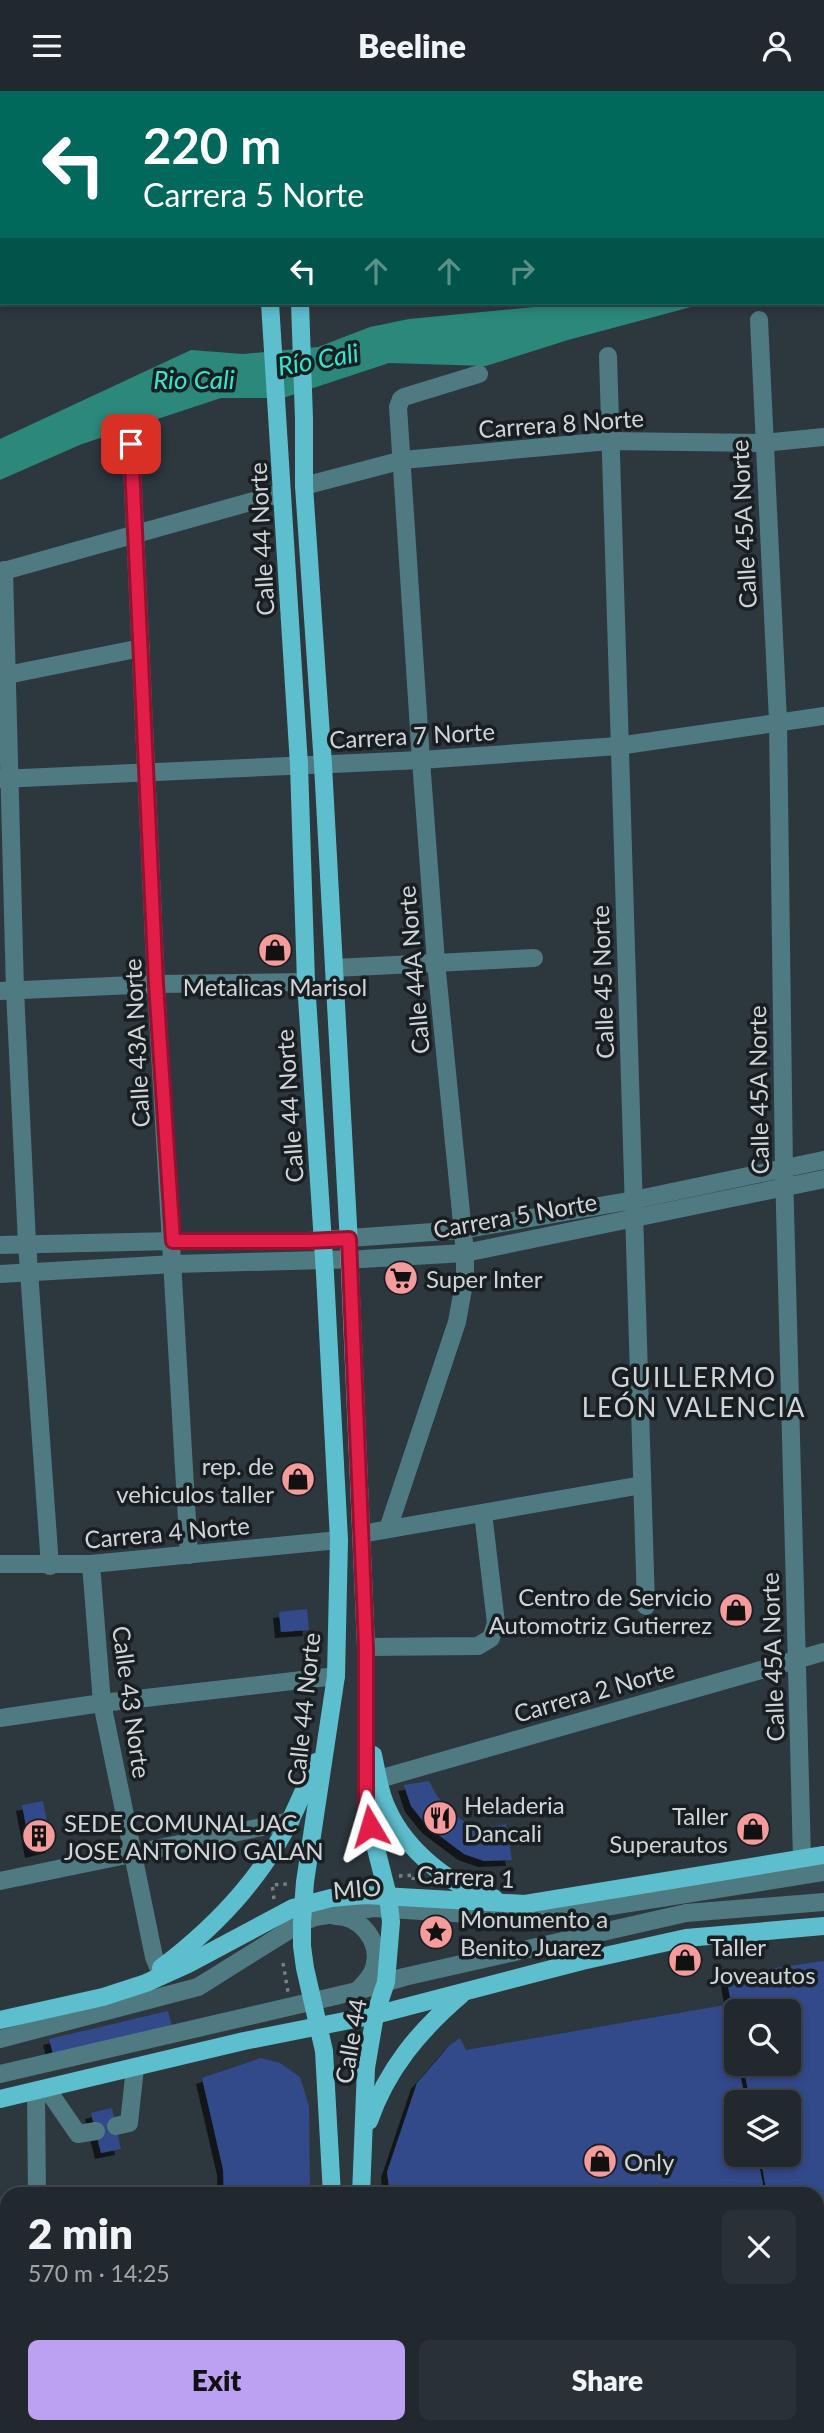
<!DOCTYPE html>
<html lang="en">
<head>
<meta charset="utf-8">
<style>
	body { margin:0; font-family:Lato,sans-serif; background:#2a3136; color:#f1f3f6; height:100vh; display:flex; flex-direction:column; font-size:26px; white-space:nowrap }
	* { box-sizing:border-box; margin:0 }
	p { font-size:23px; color:#a2a6aa }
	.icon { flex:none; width:38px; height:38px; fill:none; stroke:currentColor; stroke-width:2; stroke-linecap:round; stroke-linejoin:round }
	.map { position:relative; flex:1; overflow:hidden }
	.panel { position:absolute; left:0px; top:2096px; width:824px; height:247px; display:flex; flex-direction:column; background:#22292e; border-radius:21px 21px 0 0; box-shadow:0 4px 10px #0003,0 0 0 2px #3f454a }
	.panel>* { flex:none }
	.top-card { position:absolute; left:0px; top:0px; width:824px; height:214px; box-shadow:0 4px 10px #0003,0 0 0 2px #3f454a; background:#00695c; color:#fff; overflow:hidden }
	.buttons { position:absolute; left:724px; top:1908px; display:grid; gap:14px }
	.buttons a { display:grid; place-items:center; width:77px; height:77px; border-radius:10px; background:#22292e; box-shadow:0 4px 10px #0003,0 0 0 2px #3f454a; font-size:35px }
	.pin { position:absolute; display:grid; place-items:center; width:60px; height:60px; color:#fff; margin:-30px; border-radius:14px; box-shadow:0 4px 10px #0006 }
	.me { position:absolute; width:77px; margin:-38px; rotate:353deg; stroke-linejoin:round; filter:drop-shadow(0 0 5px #0008) }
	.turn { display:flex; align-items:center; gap:24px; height:147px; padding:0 28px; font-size:32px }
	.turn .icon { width:91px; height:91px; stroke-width:2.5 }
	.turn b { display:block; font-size:49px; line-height:60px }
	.lanes { display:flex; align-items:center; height:66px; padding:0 28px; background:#0003; justify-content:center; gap:35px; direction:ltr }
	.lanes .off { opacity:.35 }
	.round { display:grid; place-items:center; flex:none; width:74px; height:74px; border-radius:10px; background:#2a3136 }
	.summary { display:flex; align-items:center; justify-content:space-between; height:119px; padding:0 28px }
	h1 { font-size:42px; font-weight:800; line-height:52px }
	.primary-button { display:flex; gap:14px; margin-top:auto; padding:14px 28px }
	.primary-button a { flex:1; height:80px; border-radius:10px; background:#bca0f2; color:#111; font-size:28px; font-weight:800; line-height:80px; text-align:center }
	.primary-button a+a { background:#2a3136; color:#f1f3f6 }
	header { display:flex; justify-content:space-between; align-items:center; height:91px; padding:0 28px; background:#22292e; font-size:32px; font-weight:800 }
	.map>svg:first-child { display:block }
	.water { fill:#2b887b }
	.building { fill:#314a8a; filter:url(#shadow) }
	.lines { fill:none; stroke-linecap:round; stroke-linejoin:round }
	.path { stroke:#777f85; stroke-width:3.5; stroke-dasharray:3.5 5; stroke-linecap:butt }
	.minor { stroke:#4f7a82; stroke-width:18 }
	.major { stroke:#5dbece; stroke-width:18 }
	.route-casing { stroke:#92132f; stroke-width:18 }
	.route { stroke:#e11d48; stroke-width:12 }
	.labels { text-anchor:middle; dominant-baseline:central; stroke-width:7; stroke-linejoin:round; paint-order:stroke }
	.street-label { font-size:24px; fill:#ced4d8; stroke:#191e21 }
	.poi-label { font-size:24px; fill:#ced4d8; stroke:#191e21; text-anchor:start }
	.water-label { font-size:26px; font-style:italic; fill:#35e6cf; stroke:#191e21 }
	.neighbourhood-label { font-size:26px; letter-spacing:2px; fill:#ced4d8; stroke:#191e21 }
</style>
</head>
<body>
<header><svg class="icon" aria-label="menu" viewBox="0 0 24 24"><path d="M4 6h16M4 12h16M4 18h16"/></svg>Beeline<svg class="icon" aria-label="person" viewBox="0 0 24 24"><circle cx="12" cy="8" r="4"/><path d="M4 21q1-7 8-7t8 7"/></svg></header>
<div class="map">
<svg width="824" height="2342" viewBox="0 0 824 2342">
	<defs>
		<filter id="shadow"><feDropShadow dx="-6" dy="6" stdDeviation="0" flood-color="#0009"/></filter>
	</defs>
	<rect width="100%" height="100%" fill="#2d373e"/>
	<polygon class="water" points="576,212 706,212 568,249 486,275 389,272 283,307 221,307 82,353 0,389 0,348 191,259 243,263 318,256 370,236 409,228"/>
	<g class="building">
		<polygon points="307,1518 309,1539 281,1541 279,1521"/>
		<polygon points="429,1690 437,1705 451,1721 466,1732 479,1738 506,1733 512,1769 484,1770 464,1763 428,1736 411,1715 404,1694"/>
		<polygon points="43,1710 52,1756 31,1761 22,1714"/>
		<polygon points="824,1870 824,2120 817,2121 817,2104 767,2104 760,2063 789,2063 789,2011 750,2011 743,1972 789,1972 789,1920 737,1920 735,1934 726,1884"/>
		<polygon points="725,1914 746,2011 737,2011 737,2063 757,2063 765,2104 390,2104 387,2081 417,1992 450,1954 460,1947 466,1959"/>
		<polygon points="168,1920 172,1935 53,1963 49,1948"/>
		<polygon points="261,1967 280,1972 300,1986 309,2015 310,2104 224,2104 223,2078 202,1987"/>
		<polygon points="112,2017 121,2058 101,2062 91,2022"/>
	</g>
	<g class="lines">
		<g class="path">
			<polyline points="399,1785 414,1784 413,1789"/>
			<polyline points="274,1808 272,1794 287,1793"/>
			<polyline points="283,1872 288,1901"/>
		</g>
		<g class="minor">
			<polyline points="759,229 778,630 784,1079 802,1768"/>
			<polyline points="608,265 646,1515"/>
			<polyline points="131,353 156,893 189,1464"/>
			<polyline points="304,395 403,369 544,356 609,350 763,352 824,346"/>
			<polyline points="4,479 15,899 27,1152 50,1475"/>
			<polyline points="0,481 282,402"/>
			<polyline points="7,584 141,557"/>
			<polyline points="0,688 421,669 618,655 824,625"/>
			<polyline points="334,877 534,867"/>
			<polyline points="0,900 156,893 306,891"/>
			<polyline points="0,1154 173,1150 308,1150 461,1139 634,1109 824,1069"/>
			<polyline points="0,1183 174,1173 362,1168 465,1162 824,1088"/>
			<polyline points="388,1438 457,1231 465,1187 465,1162 436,871 421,669 398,316 401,308 404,306 479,283"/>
			<polyline points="361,1443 642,1394"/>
			<polyline points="0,1473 91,1473 339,1449"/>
			<polyline points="91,1473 102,1612 154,1866 159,1878"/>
			<polyline points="366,1556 478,1555 491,1547 496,1532 483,1422"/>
			<polyline points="0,1627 102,1612 336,1585"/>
			<polyline points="379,1688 824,1561"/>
			<polyline points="0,1790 291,1730"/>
			<path d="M335 1825C361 1825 382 1851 374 1877 371 1887 364 1893 357 1900"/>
			<polyline points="0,1948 198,1896 302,1831 315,1826 373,1817 535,1827 824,1781"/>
			<polyline points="0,1983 357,1900 404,1886 686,1822 824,1811"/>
			<polyline points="47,1998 78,2043 96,2040"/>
			<polyline points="36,2000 37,2104"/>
			<polyline points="116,2035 129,2032 135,1977"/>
			<polyline points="817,2133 824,2132"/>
			<polyline points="817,2329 824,2332"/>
			<polyline points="40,2336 40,2342"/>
			<polyline points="762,2336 777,2342"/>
		</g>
		<g class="major">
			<polyline points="227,0 227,2"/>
			<polyline points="269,0 269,2"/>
			<polyline points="101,2 108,0"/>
			<polyline points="162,2 169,0"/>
			<polyline points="293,2 294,0"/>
			<polyline points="0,30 2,29"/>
			<polyline points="0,47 2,47"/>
			<polyline points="270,212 299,674 306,891 325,1183 339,1449 336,1585 305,1791 302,1831 302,1855 305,1877 324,1960 332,2104"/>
			<polyline points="300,212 304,328 304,395 323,674 348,1134 366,1556 366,1718 388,1805 391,1831 386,1891 375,1924 366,1977 361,2104"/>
			<path d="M373 1664C377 1681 379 1701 387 1717 405 1758 451 1797 494 1807"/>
			<path d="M161 1877C222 1831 271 1777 301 1706 306 1695 312 1683 316 1671"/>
			<polyline points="0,1929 103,1906 146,1892 188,1873 293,1817 331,1807 365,1804 525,1813 824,1764"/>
			<polyline points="0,2008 244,1950 375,1924 582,1870 686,1847 824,1835"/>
			<path d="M369 2030C387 1978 420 1939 461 1904"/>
			<polyline points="300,2342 301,2336"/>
			<polyline points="337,2342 338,2336"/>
		</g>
	</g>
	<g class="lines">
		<g class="route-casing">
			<polyline id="route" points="131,353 156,893 173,1150 308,1150 349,1148 366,1556 366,1718 370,1735"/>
		</g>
		<use href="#route" class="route"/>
	</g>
	<defs>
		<g id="shop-disc" transform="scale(1.75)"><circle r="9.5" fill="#f59b9c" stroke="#191e21"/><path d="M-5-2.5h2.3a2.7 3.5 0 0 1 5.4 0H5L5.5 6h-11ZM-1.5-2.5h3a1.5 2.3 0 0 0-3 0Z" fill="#111"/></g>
		<g id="supermarket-disc" transform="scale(1.75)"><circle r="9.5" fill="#f59b9c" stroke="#191e21"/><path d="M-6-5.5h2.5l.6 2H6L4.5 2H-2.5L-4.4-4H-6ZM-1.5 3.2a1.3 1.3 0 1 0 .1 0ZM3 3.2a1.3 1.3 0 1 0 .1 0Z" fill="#111"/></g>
		<g id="restaurant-disc" transform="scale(1.75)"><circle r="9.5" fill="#f59b9c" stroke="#191e21"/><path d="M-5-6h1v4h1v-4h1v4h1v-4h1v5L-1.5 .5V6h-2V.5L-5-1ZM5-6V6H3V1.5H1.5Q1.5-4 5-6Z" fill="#111"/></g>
		<g id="building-disc" transform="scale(1.75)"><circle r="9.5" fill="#f59b9c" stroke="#191e21"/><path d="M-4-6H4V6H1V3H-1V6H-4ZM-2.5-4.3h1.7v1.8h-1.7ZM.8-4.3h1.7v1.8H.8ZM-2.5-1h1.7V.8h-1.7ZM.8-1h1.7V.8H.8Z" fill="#111"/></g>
		<g id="sight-disc" transform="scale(1.75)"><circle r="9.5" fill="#f59b9c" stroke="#191e21"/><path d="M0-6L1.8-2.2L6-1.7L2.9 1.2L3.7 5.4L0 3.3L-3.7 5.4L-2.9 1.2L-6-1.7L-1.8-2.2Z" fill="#111"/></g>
	</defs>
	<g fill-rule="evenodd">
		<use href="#shop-disc" x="275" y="859"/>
		<use href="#supermarket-disc" x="401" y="1187"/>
		<use href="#shop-disc" x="298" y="1388"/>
		<use href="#shop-disc" x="736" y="1519"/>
		<use href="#restaurant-disc" x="440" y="1727"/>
		<use href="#shop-disc" x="753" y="1738"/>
		<use href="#building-disc" x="39" y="1745"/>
		<use href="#sight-disc" x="436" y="1841"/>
		<use href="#shop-disc" x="685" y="1869"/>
		<use href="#shop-disc" x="600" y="2070"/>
	</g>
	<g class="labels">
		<g class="street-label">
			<text transform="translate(561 332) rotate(-4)">Carrera 8 Norte</text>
			<text transform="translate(743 433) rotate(-93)">Calle 45A Norte</text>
			<text transform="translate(261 448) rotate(-93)">Calle 44 Norte</text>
			<text transform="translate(412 644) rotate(-3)">Carrera 7 Norte</text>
			<text transform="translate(413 879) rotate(-95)">Calle 44A Norte</text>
			<text transform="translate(602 891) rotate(-92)">Calle 45 Norte</text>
			<text transform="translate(136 952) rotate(-93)">Calle 43A Norte</text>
			<text transform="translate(758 999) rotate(-91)">Calle 45A Norte</text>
			<text transform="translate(289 1015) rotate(-94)">Calle 44 Norte</text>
			<text transform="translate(515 1124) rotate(-10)">Carrera 5 Norte</text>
			<text transform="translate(167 1441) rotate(-5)">Carrera 4 Norte</text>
			<text transform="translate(772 1566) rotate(-92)">Calle 45A Norte</text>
			<text transform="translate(594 1600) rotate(-16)">Carrera 2 Norte</text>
			<text transform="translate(132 1611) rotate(82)">Calle 43 Norte</text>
			<text transform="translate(303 1618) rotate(-84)">Calle 44 Norte</text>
			<text transform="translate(466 1785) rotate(3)">Carrera 1</text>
			<text transform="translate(357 1797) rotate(-5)">MIO</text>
			<text transform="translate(350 1950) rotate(-80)">Calle 44</text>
		</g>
		<g class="poi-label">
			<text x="275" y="895" text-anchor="middle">Metalicas Marisol</text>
			<text x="426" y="1187">Super Inter</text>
			<text x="274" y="1374" text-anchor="end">rep. de<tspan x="274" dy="28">vehiculos taller</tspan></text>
			<text x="712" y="1505" text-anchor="end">Centro de Servicio<tspan x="712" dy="28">Automotriz Gutierrez</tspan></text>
			<text x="464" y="1713">Heladeria<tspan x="464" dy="28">Dancali</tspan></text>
			<text x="728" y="1724" text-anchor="end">Taller<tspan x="728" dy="28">Superautos</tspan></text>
			<text x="64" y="1731">SEDE COMUNAL JAC<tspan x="64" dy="28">JOSE ANTONIO GALAN</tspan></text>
			<text x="460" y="1827">Monumento a<tspan x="460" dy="28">Benito Juarez</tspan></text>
			<text x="710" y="1855">Taller<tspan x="710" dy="28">Joveautos</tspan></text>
			<text x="624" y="2070">Only</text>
		</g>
		<g class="water-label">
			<text transform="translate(318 268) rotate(-10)">Río Cali</text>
			<text x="194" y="288">Rio Cali</text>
		</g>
		<g class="neighbourhood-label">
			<text x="694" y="1286">GUILLERMO<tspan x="694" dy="30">LEÓN VALENCIA</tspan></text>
		</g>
	</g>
</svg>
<div class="buttons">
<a><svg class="icon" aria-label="search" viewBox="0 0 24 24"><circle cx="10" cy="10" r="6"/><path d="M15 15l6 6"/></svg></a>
<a><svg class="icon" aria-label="layers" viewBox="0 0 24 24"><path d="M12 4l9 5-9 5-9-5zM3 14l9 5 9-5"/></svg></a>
</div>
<div class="pin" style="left:131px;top:353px;background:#d93025"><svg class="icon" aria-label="arrive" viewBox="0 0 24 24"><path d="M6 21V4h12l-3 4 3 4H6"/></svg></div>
<svg class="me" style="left:370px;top:1735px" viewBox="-20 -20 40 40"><path d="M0-17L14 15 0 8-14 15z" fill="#e11d48" stroke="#fff" stroke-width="4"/></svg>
<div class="top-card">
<div class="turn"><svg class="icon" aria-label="left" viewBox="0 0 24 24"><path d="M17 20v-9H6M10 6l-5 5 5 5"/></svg><div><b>220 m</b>Carrera 5 Norte</div></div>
<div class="lanes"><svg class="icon" aria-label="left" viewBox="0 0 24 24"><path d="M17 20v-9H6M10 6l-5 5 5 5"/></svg><svg class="icon off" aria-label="ahead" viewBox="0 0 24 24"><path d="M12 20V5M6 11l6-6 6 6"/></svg><svg class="icon off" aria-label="ahead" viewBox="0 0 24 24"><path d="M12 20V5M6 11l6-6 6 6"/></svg><svg class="icon off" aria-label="right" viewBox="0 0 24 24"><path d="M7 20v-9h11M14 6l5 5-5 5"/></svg></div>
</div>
<section class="panel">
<div class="summary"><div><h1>2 min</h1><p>570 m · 14:25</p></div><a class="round"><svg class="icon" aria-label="close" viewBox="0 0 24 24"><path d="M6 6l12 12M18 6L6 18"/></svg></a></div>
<div class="primary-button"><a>Exit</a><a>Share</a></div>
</section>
</div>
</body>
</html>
